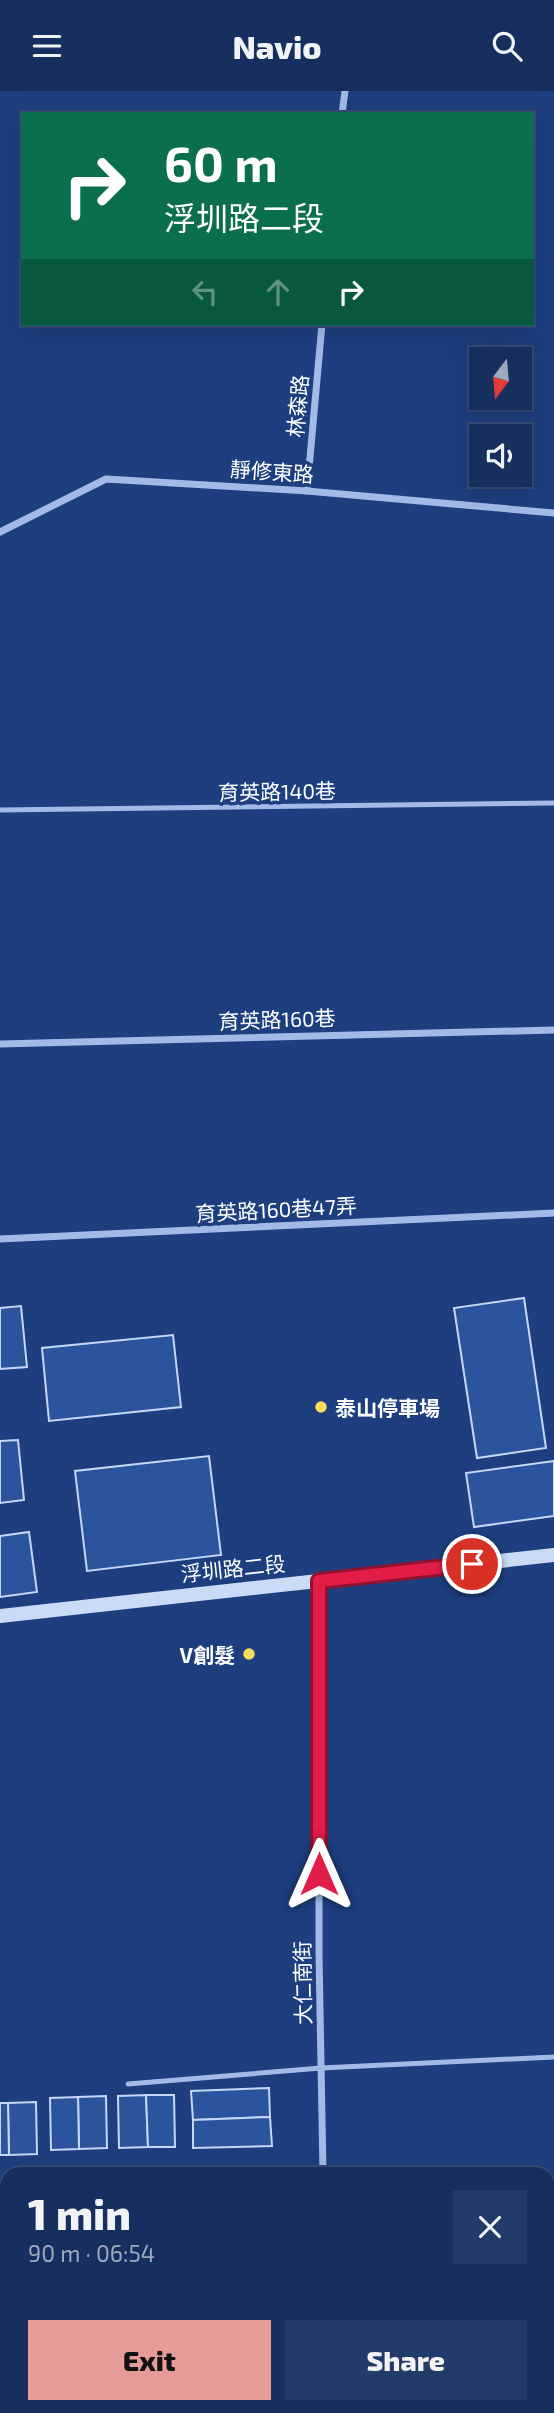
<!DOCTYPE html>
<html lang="en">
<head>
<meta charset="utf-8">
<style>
	body { margin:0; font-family:"Exo 2","Noto Sans TC",sans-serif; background:#233b68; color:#f1f3f6; height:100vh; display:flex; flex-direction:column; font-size:26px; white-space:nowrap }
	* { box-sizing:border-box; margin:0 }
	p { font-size:23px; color:#9ea9bd }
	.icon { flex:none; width:38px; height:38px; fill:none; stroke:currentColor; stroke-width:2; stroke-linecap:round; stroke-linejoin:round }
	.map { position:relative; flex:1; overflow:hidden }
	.sheet { position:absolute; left:0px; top:2076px; width:555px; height:247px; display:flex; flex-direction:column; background:#162f5f; border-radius:21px 21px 0 0; box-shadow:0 7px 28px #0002,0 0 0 2px #354a74 }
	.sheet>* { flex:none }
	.top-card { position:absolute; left:21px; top:21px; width:513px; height:214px; border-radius:0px; box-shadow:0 7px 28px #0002,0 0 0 2px #354a74; background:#0b6e4f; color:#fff; overflow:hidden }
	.needle { width:46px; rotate:196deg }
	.fabs { position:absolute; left:469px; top:256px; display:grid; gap:14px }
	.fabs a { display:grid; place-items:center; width:63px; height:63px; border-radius:0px; background:#162f5f; box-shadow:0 7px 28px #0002,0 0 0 2px #354a74; font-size:35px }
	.pin { position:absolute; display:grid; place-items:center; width:60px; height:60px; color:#fff; margin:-30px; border:4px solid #fff; border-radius:50%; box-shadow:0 2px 7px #0007 }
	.me { position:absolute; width:77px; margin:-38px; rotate:0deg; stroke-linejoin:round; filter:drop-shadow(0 0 5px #0008) }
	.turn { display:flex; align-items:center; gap:24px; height:147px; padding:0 28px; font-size:32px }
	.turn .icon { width:91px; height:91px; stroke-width:2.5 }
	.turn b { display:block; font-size:49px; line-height:60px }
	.lanes { display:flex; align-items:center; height:66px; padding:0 28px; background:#0003; justify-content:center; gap:35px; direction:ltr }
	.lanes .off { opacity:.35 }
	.round { display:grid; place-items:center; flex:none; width:74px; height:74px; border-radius:0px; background:#233b68 }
	.headline { display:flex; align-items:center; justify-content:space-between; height:119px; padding:0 28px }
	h1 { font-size:42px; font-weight:800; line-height:52px }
	.primary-button { display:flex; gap:14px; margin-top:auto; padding:14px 28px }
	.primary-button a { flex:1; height:80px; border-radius:0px; background:#e69b98; color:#111; font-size:28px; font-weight:800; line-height:80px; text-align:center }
	.primary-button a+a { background:#233b68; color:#f1f3f6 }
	header { display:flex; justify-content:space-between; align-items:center; height:91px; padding:0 28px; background:#162f5f; font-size:32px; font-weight:800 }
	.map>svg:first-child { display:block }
	.building { fill:#2c549d; stroke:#c5d6f6; stroke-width:2 }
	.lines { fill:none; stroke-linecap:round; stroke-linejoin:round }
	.lane { stroke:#a1bae8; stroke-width:5 }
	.street { stroke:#a1bae8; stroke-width:7 }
	.secondary { stroke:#cbdaf7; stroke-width:14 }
	.route-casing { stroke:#92132f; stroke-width:18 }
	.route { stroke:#e11d48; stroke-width:12 }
	.poi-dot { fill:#f8da5f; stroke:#1d3f7f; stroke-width:2.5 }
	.labels { text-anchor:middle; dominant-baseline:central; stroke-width:7; stroke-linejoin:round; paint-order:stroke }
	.street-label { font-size:21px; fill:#fff; stroke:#1d3f7f }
	.poi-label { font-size:21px; font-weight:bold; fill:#fff; stroke:#1d3f7f; text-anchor:start }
</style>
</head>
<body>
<header><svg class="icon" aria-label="menu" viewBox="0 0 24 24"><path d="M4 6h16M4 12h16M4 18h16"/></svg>Navio<svg class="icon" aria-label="search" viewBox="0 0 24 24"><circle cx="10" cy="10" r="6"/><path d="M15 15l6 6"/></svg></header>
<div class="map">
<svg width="554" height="2322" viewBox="0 0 554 2322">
	<rect width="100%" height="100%" fill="#1d3f7f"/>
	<g class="building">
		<polygon points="524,1207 546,1357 477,1367 454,1217"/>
		<polygon points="21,1215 27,1276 0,1278 0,1217"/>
		<polygon points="173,1244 181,1316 49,1330 42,1257"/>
		<polygon points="18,1349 24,1409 0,1412 0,1350"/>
		<polygon points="209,1365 221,1464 87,1480 75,1380"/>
		<polygon points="554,1370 554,1425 474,1436 466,1382"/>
		<polygon points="29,1441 37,1501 0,1506 0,1445"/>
		<polygon points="269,1997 270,2026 193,2029 191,2000"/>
		<polygon points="146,2004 148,2056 119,2057 118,2005"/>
		<polygon points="146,2004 174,2004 175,2056 148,2056"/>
		<polygon points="106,2005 107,2057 79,2058 78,2006"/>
		<polygon points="78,2006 79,2058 51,2059 50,2007"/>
		<polygon points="36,2011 37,2063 9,2064 8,2012"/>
		<polygon points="0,2012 8,2012 9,2064 0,2064"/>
		<polygon points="270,2026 272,2055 193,2057 193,2029"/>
		<polygon points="7,2130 7,2181 2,2181 0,2131"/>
		<polygon points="0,2236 7,2237 7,2315 45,2315 43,2322 0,2322"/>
	</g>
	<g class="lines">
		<g class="lane">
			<polyline points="0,719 554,712"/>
			<polyline points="128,1993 321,1977 554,1966"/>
		</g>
		<g class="street">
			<polyline points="342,23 345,0"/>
			<polyline points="307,400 322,233"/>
			<polyline points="0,441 106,388 307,400 554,422"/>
			<polyline points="0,953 554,939"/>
			<polyline points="0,1148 554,1122"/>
			<polyline points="319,1490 319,1864 323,2082"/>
			<polyline points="321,2322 321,2315"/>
		</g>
		<polyline class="secondary" points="0,1525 554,1464"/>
	</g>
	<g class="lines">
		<g class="route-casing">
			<polyline id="route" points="319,1783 319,1490 472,1473"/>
		</g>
		<use href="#route" class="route"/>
	</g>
	<g class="poi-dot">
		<circle cx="321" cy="1316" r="7"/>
		<circle cx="249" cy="1563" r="7"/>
	</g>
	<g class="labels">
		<g class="street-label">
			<text transform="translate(297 315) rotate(-85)">林森路</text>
			<text transform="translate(272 380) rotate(4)">靜修東路</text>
			<text transform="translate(277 700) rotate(-1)">育英路140巷</text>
			<text transform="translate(277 928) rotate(-2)">育英路160巷</text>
			<text transform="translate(276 1118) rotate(-3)">育英路160巷47弄</text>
			<text transform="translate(233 1477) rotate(-6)">浮圳路二段</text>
			<text transform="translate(302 1892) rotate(-91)">大仁南街</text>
		</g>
		<g class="poi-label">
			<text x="335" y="1316">泰山停車場</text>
			<text x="235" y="1563" text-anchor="end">V創髮</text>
		</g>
	</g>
</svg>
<div class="fabs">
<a><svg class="needle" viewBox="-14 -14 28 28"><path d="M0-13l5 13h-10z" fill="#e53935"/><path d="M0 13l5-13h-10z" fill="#9ea9bd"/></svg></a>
<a><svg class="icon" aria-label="sound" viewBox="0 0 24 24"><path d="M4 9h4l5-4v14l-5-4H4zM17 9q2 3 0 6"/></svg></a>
</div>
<div class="pin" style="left:472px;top:1473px;background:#d93025"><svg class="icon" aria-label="arrive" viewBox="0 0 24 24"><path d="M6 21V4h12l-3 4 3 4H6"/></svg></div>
<svg class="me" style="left:319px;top:1783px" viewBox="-20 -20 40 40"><path d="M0-17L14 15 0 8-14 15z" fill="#e11d48" stroke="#fff" stroke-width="4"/></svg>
<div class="top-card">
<div class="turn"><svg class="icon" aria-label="right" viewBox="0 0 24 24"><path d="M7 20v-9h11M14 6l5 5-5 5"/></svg><div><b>60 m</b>浮圳路二段</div></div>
<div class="lanes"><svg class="icon off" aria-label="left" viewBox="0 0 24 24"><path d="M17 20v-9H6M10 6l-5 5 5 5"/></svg><svg class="icon off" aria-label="ahead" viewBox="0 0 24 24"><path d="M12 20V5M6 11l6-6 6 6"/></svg><svg class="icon" aria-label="right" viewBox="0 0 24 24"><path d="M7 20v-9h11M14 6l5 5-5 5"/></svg></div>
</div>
<section class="sheet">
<div class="headline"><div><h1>1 min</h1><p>90 m · 06:54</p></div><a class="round"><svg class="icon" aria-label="close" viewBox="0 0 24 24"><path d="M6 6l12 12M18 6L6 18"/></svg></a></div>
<div class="primary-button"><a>Exit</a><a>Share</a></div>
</section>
</div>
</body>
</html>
